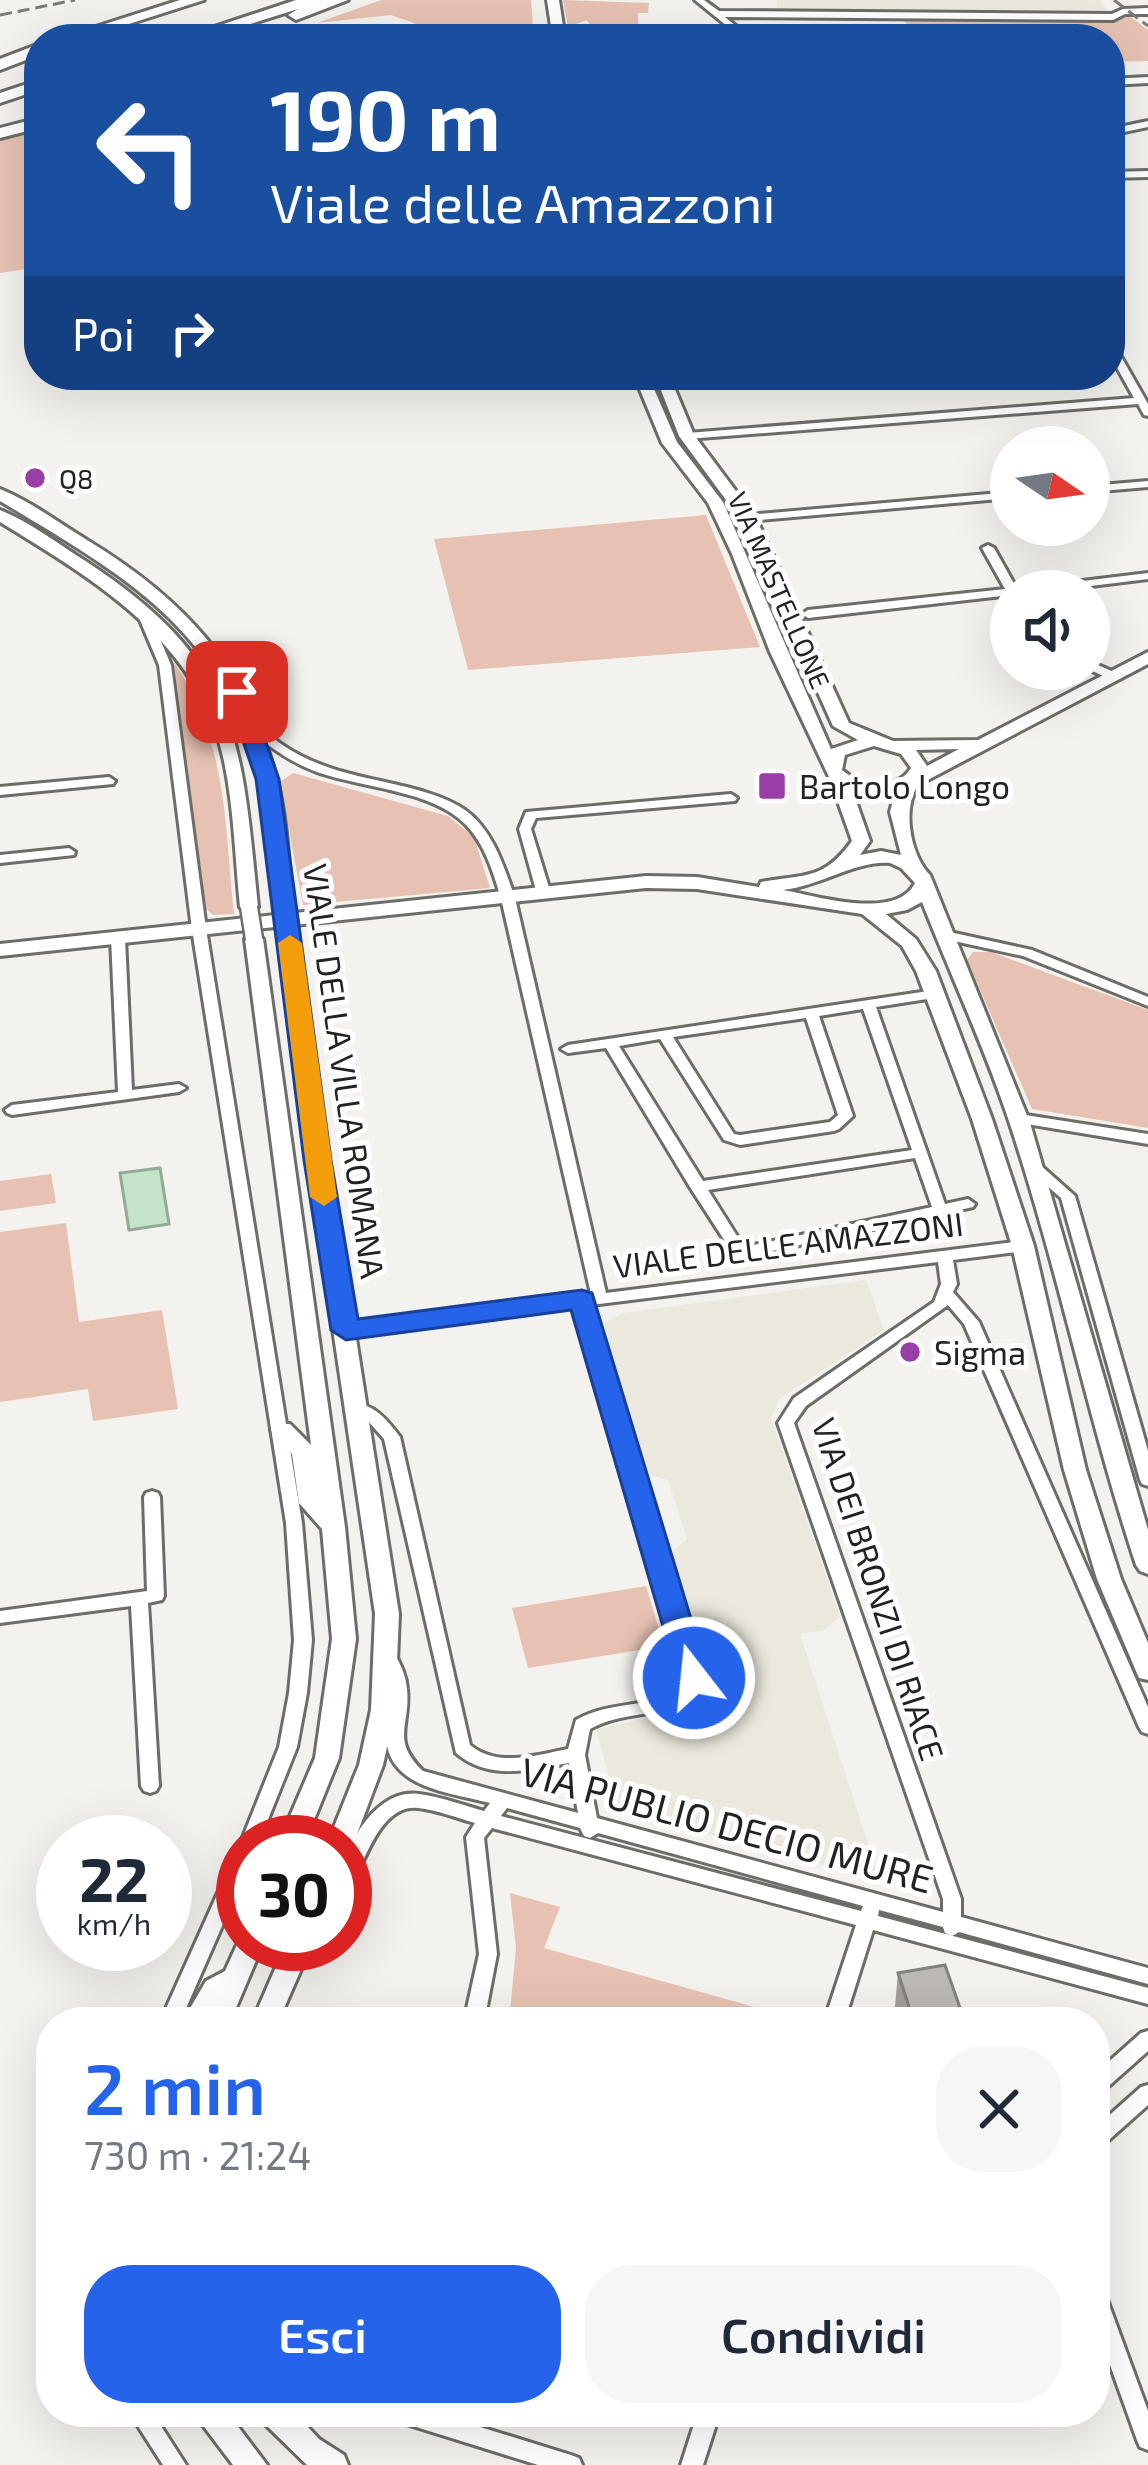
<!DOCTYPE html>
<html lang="it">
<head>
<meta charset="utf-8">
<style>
	body { margin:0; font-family:"Exo 2",sans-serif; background:#f6f6f7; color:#1f2937; height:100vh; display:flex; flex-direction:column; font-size:45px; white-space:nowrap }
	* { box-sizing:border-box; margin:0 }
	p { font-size:39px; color:#747a83 }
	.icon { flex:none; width:66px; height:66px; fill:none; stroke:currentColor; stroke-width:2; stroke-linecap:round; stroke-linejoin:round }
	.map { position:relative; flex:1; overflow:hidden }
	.sheet { position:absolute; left:36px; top:2007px; width:1074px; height:420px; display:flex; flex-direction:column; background:#fff; border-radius:48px; box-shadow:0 12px 48px #0002 }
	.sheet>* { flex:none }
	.banner { position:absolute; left:24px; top:24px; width:1101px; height:366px; border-radius:48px; box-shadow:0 12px 48px #0002; background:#1a4fa0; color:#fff; overflow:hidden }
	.needle { width:78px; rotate:103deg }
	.controls { position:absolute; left:990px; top:426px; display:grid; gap:24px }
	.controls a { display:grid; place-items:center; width:120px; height:120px; border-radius:50%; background:#fff; box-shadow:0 12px 48px #0002; font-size:60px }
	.speed { position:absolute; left:36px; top:1815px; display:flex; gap:24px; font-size:60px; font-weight:700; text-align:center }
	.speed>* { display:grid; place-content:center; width:156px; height:156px; border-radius:50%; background:#fff; box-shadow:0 12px 48px #0002; line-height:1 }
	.speed small { font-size:30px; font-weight:400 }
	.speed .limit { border:18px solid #d22; background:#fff; color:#111 }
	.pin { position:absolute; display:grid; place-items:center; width:102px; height:102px; color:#fff; margin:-51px; border-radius:24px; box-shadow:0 6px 18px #0006 }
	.me { position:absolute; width:132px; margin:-66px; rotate:344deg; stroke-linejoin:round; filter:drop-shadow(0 0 9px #0008) }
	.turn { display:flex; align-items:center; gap:42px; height:252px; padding:0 48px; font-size:54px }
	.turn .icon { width:156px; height:156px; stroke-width:2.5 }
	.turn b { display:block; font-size:84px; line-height:102px }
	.then { display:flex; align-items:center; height:114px; padding:0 48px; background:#0003; gap:24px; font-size:45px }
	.round { display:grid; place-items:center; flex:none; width:126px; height:126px; border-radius:48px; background:#f6f6f7 }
	.summary { display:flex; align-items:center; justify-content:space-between; height:204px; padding:0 48px }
	h1 { font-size:72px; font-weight:600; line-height:90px; color:#2563eb }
	.primary-button { display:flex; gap:24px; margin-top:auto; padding:24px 48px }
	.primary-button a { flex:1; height:138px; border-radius:48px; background:#2563eb; color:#fff; font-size:48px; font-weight:600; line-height:138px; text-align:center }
	.primary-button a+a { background:#f6f6f7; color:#1f2937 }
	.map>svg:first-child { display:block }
	.built { fill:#ebe8dd }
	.green { fill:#e7c2b2 }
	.water { fill:#c4e4ca; stroke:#93aa97; stroke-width:3 }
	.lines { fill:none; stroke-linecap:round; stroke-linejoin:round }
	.street-casing { stroke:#6c6c68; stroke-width:6 }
	.secondary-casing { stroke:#6c6c68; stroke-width:6 }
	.highway-casing { stroke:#6c6c68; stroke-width:6 }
	.street { fill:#fff; fill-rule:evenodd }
	.secondary { fill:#fff; fill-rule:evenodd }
	.highway { fill:#fff; fill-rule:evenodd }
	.rail { stroke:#7c7b78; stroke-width:3; stroke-dasharray:12 6; stroke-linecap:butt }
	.secondary-bridge-casing { stroke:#6c6c68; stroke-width:21; stroke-linecap:butt }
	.secondary-bridge { stroke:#fff; stroke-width:16 }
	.wall { fill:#a19e9c }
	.building { fill:#bbb8b5; stroke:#83817f; stroke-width:3 }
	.route { fill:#2563eb; stroke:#184099; stroke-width:3 }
	.slow { fill:#f59e0b }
	.poi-dot { fill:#9a3ea7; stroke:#fff; stroke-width:4.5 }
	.labels { text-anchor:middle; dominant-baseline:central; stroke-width:10; stroke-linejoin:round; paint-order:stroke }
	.far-poi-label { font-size:27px; fill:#222220; stroke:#fff; text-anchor:start }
	.far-street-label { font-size:27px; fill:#222220; stroke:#fff }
	.poi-label { font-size:33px; fill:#222220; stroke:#fff; text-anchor:start }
	.street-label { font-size:33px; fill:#222220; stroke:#fff }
	.near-street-label { font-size:39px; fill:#222220; stroke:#fff }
</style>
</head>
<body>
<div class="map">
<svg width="1148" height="2465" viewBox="0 0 1148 2465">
	<rect width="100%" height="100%" fill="#f3f2ee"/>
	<g class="built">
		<polygon points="777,0 1100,0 1111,15 778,13"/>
		<polygon points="866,1280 884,1330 779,1399 771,1418 840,1616 825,1630 800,1634 880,1880 618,1811 596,1729 692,1709 705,1696 706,1685 698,1656 702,1653 671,1553 687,1539 668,1480 652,1476 645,1467 604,1323 623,1313"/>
	</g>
	<g class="green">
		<polygon points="381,0 531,0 534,39 416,39 411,35 414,23 391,15 317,23"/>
		<polygon points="563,0 649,3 648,13 638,13 639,37 657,39 581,39 581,33 594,32 587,20 568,27"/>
		<polygon points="1128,15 1148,30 1148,61 1110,62 1110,39 925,39 899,17"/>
		<polygon points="30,133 39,153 39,267 0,273 0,141"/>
		<polygon points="706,515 760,647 468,670 434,539"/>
		<path d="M174 662C228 747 224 817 234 914L213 915 204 907Z"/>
		<polygon points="293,773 448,816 474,837 490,888 303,905 280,782"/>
		<polygon points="973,952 991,952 1148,1010 1148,1128 1032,1109 967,960"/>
		<polygon points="51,1174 56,1203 0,1211 0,1181"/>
		<polygon points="66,1223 79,1322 162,1310 178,1409 93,1421 88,1389 0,1402 0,1232"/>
		<polygon points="646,1586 664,1646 528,1668 512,1608"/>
		<polygon points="510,1893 560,1907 544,1948 808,2022 544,2022 510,2012 516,1948"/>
	</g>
	<polygon class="water" points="160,1168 169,1224 129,1230 120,1173"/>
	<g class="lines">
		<g class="street-casing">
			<g id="street">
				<polygon points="695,0 704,0 719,11 1112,14 1123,9 1148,8 1148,14 1125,14 1113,20 725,17 752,39 743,39"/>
				<polygon points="1148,77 1148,83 1110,85 1110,79"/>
				<polygon points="1148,121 1148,127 1110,135 1110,129"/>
				<polygon points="1148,171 1148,177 1110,178 1110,172"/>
				<polygon points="1110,343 1115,346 1148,404 1148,416 1144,415 1138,404 687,439 682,436 687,433 1134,398 1110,355"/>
				<polygon points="1148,481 1148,487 1089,492 1089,486"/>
				<polygon points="1011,492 1011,498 748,521 742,518 748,515"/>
				<polygon points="988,545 994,548 1017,589 1148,573 1148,579 1050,591 1011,591 1011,595 808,618 802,614 808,610 1005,589 982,548"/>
				<polygon points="146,616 152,620 171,665 206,929 302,1523 312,1640 307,1693 297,1747 259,1842 243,1842 243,1846 241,1842 279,1747 289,1693 294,1640 286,1523 192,929 159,665 140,620"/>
				<polygon points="1089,661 1116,673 1118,676 1112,680 1088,669"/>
				<path d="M252 721C263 727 271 737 281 744 294 753 308 760 322 765 364 782 429 785 465 810 493 830 504 867 515 898L606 1293 1023 1241 1028 1242 1031 1246 1023 1251 953 1260 957 1284 953 1292 979 1322 1148 1707V1734L1142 1732 1139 1727 964 1324 948 1305 806 1406 794 1423 961 1899V1917L1148 1968V1984L959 1932 952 1936 945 1933 943 1927 879 1910 878 1916 1148 1988V2004L873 1930 844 2022H824L856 1925 492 1828 484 1838 497 1954 484 2022H464L479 1954 466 1837 475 1823C457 1818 437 1810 418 1808 381 1804 365 1860 352 1885L345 1887C345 1878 344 1867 346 1859 355 1828 384 1789 419 1794 441 1797 463 1805 484 1811L490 1803C448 1792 383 1788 386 1730 388 1700 393 1686 379 1657L382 1652 388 1650 394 1652C400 1664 406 1675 407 1689 411 1726 390 1739 423 1771L578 1813 569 1763C529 1770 489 1781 456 1753L384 1439 368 1421 351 1412 349 1408 351 1404C373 1402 388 1421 400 1437L470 1745C498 1768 536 1755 568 1749L576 1720C609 1701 648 1708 681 1691L685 1678 576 1307 346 1335 338 1330 346 1325 591 1294 501 898C493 872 485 844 465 824 432 790 361 788 317 772 290 762 269 747 248 728L246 725ZM938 1262 941 1284 934 1302 794 1398 778 1423 943 1899V1912L597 1818 585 1755 590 1729C622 1711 661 1717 695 1700L703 1678 591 1305ZM507 1808 580 1828 584 1836 590 1838 598 1833 863 1906 861 1911 501 1816Z"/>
				<polygon points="109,777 115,781 113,784 0,795 0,787"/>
				<polygon points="731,794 737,798 735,801 536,818 531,829 551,894 544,898 537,894 519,829 526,812"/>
				<polygon points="69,848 75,852 74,855 0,863 0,855"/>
				<polygon points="945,931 1032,950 1148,997 1148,1006 1023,956 940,938 938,935 940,932"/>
				<polygon points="118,934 125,938 132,1090 179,1084 186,1088 179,1092 12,1115 7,1113 5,1110 12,1105 118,1092 111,938"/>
				<path d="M935 990 942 994 940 997 876 1007 945 1204 968 1199 975 1204 973 1207 754 1255 732 1252 690 1187 606 1048 568 1053 561 1049 568 1045ZM863 1009 912 1150 703 1181 619 1046 660 1039 724 1140 740 1145 834 1131 839 1129 853 1116 819 1016ZM806 1018 838 1115 830 1122 740 1135 734 1134 673 1037ZM915 1158 932 1207 754 1245 742 1244 708 1190Z"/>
				<polygon points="1019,1114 1148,1134 1148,1144 1014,1122 1012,1119"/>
				<polygon points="1034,1162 1039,1164 1075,1196 1148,1451 1148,1486 1142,1484 1140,1480 1061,1198 1029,1170 1027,1167 1029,1164"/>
				<polygon points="152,1491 158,1493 160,1497 164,1596 162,1600 148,1603 159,1786 156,1791 150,1793 144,1791 141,1786 131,1606 0,1623 0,1611 147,1591 144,1497 146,1493"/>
				<polygon points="243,1850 243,1878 180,2022 160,2022 234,1857 237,1852"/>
				<polygon points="1148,2031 1148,2051 1102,2092 1095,2094 1095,2074 1141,2033"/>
				<polygon points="1148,2085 1148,2105 1102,2146 1095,2149 1095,2128 1141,2087"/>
				<polygon points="1095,2285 1102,2287 1105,2294 1148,2411 1148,2450 1140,2447 1137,2440 1095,2323"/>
				<polygon points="129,2412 152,2412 186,2465 163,2465"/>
				<polygon points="389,2412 432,2412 571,2455 579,2458 582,2465 538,2465 400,2422 392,2419"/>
				<polygon points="698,2412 720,2412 703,2465 681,2465"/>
			</g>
		</g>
		<g class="secondary-casing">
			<g id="secondary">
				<polygon points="547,0 559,0 565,39 553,39"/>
				<path d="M634 375H648L677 442 723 502 831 749 858 740 833 726 740 519 679 436 655 375H669L694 435 756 518 849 723 893 741 978 740 1148 652V664L918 785C902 809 910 854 930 875L1030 1123 1148 1530V1574L1140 1571 1136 1565C1088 1419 1058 1269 1010 1124 985 1048 951 976 922 902L907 910 886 914 916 939 936 971 992 1119 1034 1246 1086 1470 1121 1579 1148 1643V1680L1139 1678 1136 1671 1097 1579 1064 1470 1012 1246 972 1119 916 971 902 946 862 914 697 889 646 888 0 956V944L646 876 697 877 759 887 761 882C806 874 824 880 852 841L830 779 770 652 732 554 708 503 662 443ZM874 746 901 754 911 768C896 792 861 786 842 770L845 755ZM959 749 927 766 916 750ZM852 790 869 794 895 793 890 812 901 855 881 851 860 855 870 841ZM890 863 901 868 915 883C896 921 817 896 783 890 820 886 857 860 890 863Z"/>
				<path d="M0 489C30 501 59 523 87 540 184 599 246 666 276 777 287 818 288 862 293 904L291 908H277L275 904C270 864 268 824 260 784 225 630 125 576 0 501Z"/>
				<path d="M0 510C30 522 60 545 87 562 240 663 241 738 258 907L256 911 249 913 240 907C235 858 234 809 224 761 200 642 96 581 0 522Z"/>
				<polygon points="289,930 298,936 328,1159 399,1614 395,1710 383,1765 354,1842 345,1851 345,1842 328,1842 359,1765 371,1710 375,1614 308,1159 280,936"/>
				<polygon points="254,933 263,939 345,1527 356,1639 339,1758 305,1842 279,1842 315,1758 332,1639 322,1529 299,1503 292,1454 271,1430 274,1424 290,1424 311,1445 245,939"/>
				<polygon points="241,1936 243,1944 263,1944 230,2022 182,2022 206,1981 225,1971"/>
				<polygon points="286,1944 312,1944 278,2022 252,2022"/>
				<polygon points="193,2412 227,2412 267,2465 233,2465"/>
				<polygon points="259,2412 294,2412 319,2439 344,2455 348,2465 307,2465 263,2422"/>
			</g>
		</g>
		<g class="highway-casing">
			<g id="highway">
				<polygon points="180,0 204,0 82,39 58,39"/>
				<polygon points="296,0 348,0 296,20 288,15 298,9 202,39 178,39"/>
				<polygon points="39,44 39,55 0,70 0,59"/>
				<polygon points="39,80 39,90 0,103 0,93"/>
				<polygon points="39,118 39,128 0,138 0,128"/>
			</g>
		</g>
		<use href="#street" class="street"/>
		<use href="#secondary" class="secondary"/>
		<use href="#highway" class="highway"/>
		<g class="rail">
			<polyline points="1114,0 1148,26"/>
			<polyline points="0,15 75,0"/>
		</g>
		<g class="secondary-bridge-casing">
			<g id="secondary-bridge">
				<polyline points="284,904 289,936"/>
				<polyline points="249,907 254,939"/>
			</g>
		</g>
		<use href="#secondary-bridge" class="secondary-bridge"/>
	</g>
	<polygon class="wall" points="898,1973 965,2022 900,2022 895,2006"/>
	<polygon class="building" points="945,1965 965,2022 914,2022 898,1973"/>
	<polygon class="route" points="237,685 248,692 279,779 331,1160 358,1319 582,1290 592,1293 709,1678 705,1686 682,1686 678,1678 571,1310 346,1340 331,1330 304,1160 256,779 226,692"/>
	<polygon class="slow" points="290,935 302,943 337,1197 324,1206 310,1197 278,943"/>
	<g class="poi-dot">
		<circle cx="35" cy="478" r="12"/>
		<rect x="757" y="771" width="30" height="30" rx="6"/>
		<circle cx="910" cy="1352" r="12"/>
	</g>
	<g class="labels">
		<g class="far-poi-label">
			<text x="59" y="478">Q8</text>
		</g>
		<g class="far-street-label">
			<text transform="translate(780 590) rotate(66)">VIA MASTELLONE</text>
		</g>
		<g class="poi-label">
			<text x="799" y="786">Bartolo Longo</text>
			<text x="934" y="1352">Sigma</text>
		</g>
		<g class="street-label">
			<text transform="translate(345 1071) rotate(82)">VIALE DELLA VILLA ROMANA</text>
			<text transform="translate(788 1244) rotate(-7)">VIALE DELLE AMAZZONI</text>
			<text transform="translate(879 1589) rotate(72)">VIA DEI BRONZI DI RIACE</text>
		</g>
		<g class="near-street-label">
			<text transform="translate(727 1824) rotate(15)">VIA PUBLIO DECIO MURE</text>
		</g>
	</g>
</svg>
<div class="controls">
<a><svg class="needle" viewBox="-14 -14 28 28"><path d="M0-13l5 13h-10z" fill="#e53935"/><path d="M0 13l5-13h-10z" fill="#747a83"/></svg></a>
<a><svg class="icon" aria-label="sound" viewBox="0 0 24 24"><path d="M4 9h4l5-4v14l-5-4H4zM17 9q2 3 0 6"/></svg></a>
</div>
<div class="speed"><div>22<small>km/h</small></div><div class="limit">30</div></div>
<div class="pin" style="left:237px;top:692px;background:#d93025"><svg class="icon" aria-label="arrive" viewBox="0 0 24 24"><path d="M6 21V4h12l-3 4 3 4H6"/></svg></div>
<svg class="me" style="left:694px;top:1678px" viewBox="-20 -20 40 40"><circle r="17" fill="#2563eb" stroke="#fff" stroke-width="3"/><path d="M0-11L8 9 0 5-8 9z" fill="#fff"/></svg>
<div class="banner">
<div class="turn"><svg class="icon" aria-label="left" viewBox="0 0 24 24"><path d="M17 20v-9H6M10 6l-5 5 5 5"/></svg><div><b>190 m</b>Viale delle Amazzoni</div></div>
<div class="then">Poi<svg class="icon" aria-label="right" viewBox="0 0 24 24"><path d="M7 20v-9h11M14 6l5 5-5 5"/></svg></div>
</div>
<section class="sheet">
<div class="summary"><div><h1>2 min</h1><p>730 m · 21:24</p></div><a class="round"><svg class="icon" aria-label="close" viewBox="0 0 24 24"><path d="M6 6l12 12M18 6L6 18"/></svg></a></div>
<div class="primary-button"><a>Esci</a><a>Condividi</a></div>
</section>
</div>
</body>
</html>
